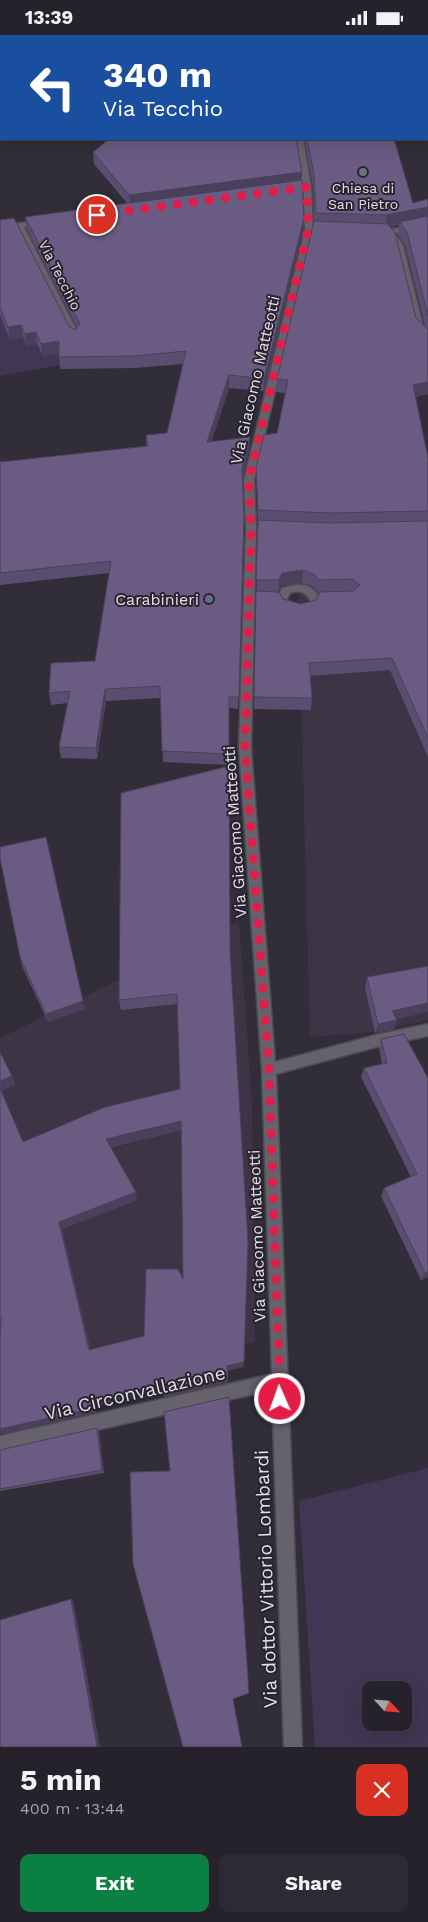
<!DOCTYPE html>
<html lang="en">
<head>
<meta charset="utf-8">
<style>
	body { margin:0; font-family:"Work Sans",sans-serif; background:#2e2a33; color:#f1f3f6; height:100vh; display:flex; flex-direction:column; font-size:19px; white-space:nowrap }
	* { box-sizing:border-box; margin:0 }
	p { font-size:16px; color:#a4a4a9 }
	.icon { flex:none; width:28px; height:28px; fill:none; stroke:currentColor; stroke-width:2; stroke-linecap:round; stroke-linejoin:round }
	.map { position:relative; height:1712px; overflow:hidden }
	.side { display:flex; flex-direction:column; background:#26222b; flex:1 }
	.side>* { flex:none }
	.top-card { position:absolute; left:0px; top:0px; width:429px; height:105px; box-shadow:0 5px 20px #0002,0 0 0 1px #423f47; background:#1a4fa0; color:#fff; overflow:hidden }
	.needle { width:32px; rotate:116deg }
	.controls { position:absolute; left:362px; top:1646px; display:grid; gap:10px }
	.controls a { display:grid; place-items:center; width:50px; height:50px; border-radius:10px; background:#26222b; box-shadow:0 5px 20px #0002,0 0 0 1px #423f47; font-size:25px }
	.pin { position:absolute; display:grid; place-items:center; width:42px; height:42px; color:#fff; margin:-21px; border:2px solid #fff; border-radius:50%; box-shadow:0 1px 5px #0007 }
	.me { position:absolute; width:55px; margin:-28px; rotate:358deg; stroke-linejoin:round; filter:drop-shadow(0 0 4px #0008) }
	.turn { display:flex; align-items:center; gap:18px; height:105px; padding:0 20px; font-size:22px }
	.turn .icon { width:65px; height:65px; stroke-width:2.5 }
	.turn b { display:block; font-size:35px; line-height:42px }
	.round { display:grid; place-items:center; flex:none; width:52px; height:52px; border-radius:10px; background:#2e2a33 }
	.headline { display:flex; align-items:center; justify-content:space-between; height:85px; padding:0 20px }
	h1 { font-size:30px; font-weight:700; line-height:38px }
	.button { display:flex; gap:10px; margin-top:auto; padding:10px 20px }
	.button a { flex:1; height:58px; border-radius:10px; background:#0b8043; color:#fff; font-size:20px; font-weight:700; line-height:58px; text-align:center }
	.button a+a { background:#2e2a33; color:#f1f3f6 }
	.status { display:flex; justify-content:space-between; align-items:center; height:35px; padding:0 25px; background:#26222b; direction:ltr }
	.status svg { height:14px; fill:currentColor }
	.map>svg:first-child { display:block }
	.built { fill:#3b3546 }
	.green { fill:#413653; fill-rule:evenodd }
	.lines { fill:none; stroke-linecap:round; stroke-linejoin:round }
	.minor-casing { stroke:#4e4a53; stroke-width:3 }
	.minor { fill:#65616d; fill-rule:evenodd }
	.wall { fill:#5a4e70; fill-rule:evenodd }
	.shaded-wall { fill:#4a405b }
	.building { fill:#695b82; stroke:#4a405b; fill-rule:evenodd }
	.route { stroke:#e11d48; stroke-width:9; stroke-dasharray:0 16.2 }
	.worship-dot { fill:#6b7280; stroke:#28242f; stroke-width:2 }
	.service-dot { fill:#5c6f8a; stroke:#28242f; stroke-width:2 }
	.labels { text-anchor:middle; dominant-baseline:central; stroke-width:4; stroke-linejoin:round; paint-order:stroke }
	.far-poi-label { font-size:14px; fill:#e1dfe6; stroke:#28242f }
	.far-street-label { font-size:14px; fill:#e1dfe6; stroke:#28242f }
	.street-label { font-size:16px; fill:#e1dfe6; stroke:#28242f }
	.poi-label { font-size:16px; fill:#e1dfe6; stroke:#28242f; text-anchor:end }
	.near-street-label { font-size:19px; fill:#e1dfe6; stroke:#28242f }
</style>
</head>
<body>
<div class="status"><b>13:39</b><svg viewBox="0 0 49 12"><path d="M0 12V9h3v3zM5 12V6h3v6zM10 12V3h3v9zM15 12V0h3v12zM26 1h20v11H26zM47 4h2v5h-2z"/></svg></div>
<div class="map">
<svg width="428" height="1712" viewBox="0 0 428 1712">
	<rect width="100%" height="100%" fill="#322e39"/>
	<g class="built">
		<polygon points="428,499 428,985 372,997 310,1002 297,500"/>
		<polygon points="239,886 252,1069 255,1306 171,1330 0,1353 0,1003"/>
	</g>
	<g class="green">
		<polygon points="38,193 95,324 0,341 0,199"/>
		<path d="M428 1433V1712H315L299 1466ZM371 1655H404V1688H371Z"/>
	</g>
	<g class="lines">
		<g class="minor-casing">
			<g id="minor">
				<rect x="0" y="15" width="1" height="4"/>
				<polygon points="295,104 303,104 311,152 313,195 254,445 256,493 251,713 275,1027 380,999 428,989 428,1001 380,1011 276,1039 302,1712 284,1712 272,1355 0,1417 0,1401 272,1339 262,1035 239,713 246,493 244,445 305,195 303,152"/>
				<polygon points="42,185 46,187 45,189 24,192 80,302 79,304 72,302 17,193 0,195 0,191"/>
				<polygon points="428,186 428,191 417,196 394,198 403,210 424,295 428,299 428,306 416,296 395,210 386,199 377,199 373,197 377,195 415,192"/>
				<path d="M295 550C307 549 315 553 320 564L319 567H311C306 557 300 555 290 558L286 567H278L277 564 282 553Z"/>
			</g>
		</g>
		<use href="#minor" class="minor"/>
	</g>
	<g class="wall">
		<polygon points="101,0 428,0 428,92 428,1 137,1 136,0 125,1 102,1"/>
		<polygon points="0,26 1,29 1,101 0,101"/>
		<path d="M304 104H394L413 168 428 164V359L416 362 428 423V722L390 635 310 641 312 663 311 675 254 674 258 488 256 445V432L277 398 285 358 276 357 277 344 314 186 313 152ZM399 190 398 200 405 210 425 291 416 283 390 192ZM302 548 312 551 319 558H320L316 565 301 569 283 564 278 557 281 551Z"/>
		<polygon points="93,117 301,145 304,183 303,195 264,356 229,353 211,407 250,402 249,415 243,442 244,481 238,674 229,673 229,730 163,727 161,663 106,666 97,724 61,723 59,712 68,668 51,670 49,658 95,626 109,538 0,550 0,427 146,411 146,400 167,398 183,329 135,333 60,334 59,319 43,321 37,309 26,311 23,302 10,305 0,280 0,185 69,291 75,295 77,292 27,194 25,182 127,168 94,129"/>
		<path d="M230 916 244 1327 243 1332 227 1336 228 1347 164 1362 162 1353 96 1371V1377L2 1399 0 1397V1017L12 1041 15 1050 1 1056 23 1107 180 1054 177 969 121 975 119 965ZM182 1095 183 1244 144 1301 90 1315 62 1194 137 1165 111 1112Z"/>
		<polygon points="20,922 85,974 48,987 22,931"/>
		<polygon points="367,942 397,985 394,994 375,998 365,952"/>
		<polygon points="381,1004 428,1043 428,1242 421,1245 381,1161 384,1153 411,1142 361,1042 364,1033 382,1029 379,1013"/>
		<polygon points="99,1396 104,1438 0,1456 0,1415"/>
	</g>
	<g class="shaded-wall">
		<polygon points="302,137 301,148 130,172 129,160"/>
		<polygon points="428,172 428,185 400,187 399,190 386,193 387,180"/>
		<polygon points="304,183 303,195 264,356 264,344"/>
		<polygon points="21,290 23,302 10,305 8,292"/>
		<polygon points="36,297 37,309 26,311 25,299"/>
		<polygon points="59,306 61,319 43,321 41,309"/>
		<polygon points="229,340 229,353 207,420 207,407"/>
		<polygon points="428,347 428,359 411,363 413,350"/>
		<polygon points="250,402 249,415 242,445 242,433"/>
		<polygon points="303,535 302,548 281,551 278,558 279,545 282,538"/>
		<polygon points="105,654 106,666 97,724 96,713"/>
		<polygon points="83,966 85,974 48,987 46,979"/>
		<polygon points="428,968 428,977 393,985 397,985 394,994 375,998 378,989 392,976"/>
		<polygon points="12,1041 15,1050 1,1056 0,1046"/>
		<polygon points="181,1086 182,1095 108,1112 106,1104"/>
		<polygon points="136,1157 137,1165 62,1194 92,1320 89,1315 59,1187"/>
		<polygon points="428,1237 428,1242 421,1245 425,1238"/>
		<polygon points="244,1327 243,1332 227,1336 227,1331"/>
		<polygon points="228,1342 228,1347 164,1362 163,1357"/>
		<polygon points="162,1348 163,1353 96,1371 96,1377 2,1399 0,1397 0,1394 93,1367"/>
		<polygon points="97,1393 99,1396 104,1438 102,1435"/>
		<polygon points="71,1564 73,1564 100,1712 97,1712"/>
	</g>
	<g class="building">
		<polygon points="139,0 428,0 428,80 428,1 139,1"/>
		<polygon points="0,26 1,29 1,90 0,90"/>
		<polygon points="109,104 296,104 302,137 129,160 93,117"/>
		<polygon points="307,104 394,104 413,168 428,164 428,172 387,180 316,178 314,139"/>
		<polygon points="302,145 304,183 264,344 229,340 207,407 250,402 242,433 244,481 239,662 229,662 229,719 162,716 160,651 105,654 96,713 59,712 70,656 49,658 51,628 95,626 111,526 0,538 0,427 148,411 146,400 167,398 186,316 134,321 59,322 59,306 41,309 36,297 25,299 21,290 8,292 0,273 0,185 14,183 69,291 75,295 80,289 25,182"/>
		<polygon points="428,181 428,281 407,197 400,187"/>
		<polygon points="314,186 388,189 395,198 416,283 428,294 428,347 413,350 428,423 428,476 330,478 258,475 256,432 264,400 277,398 288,345 277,344"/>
		<polygon points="258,485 330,488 428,486 428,703 392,623 309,628 312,663 254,662 256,556 279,557 283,564 301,569 316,565 320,557 353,556 360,550 353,544 320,545 313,539 303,535 282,538 279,545 256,545"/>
		<path d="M229 731 230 916 248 1205 244 1327 227 1331 228 1342 163 1357 162 1348 93 1367 94 1373 0 1394V1310L1 1282 0 1283V1053L23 1107 105 1072 180 1054 177 959 119 965 121 758ZM181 1086 183 1244 178 1234H146L144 1301 89 1315 59 1187 136 1157 106 1104Z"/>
		<polygon points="46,802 83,966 46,979 20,922 0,823 0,812"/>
		<polygon points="428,931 428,968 392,976 397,985 378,989 367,942"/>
		<polygon points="404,999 428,1043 428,1237 425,1238 384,1153 417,1139 364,1033 387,1028 381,1004"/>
		<polygon points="0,1017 12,1041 0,1046"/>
		<polygon points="229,1362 249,1658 233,1664 242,1712 183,1712 133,1529 130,1437 170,1436 164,1377"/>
		<polygon points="97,1393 102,1435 0,1454 0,1415"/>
		<polygon points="71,1564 97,1712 0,1712 0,1585"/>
	</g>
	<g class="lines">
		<polyline class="route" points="97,180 307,152 308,195 249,445 251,493 245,713 269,1036 280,1364"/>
	</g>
	<circle class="worship-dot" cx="363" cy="137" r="5"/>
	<circle class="service-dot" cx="209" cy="564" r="5"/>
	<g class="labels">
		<g class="far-poi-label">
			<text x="363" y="153">Chiesa di<tspan x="363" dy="16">San Pietro</tspan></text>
		</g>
		<g class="far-street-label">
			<text transform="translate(60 240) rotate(63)">Via Tecchio</text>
		</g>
		<g class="street-label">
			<text transform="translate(255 345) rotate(-77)">Via Giacomo Matteotti</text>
			<text transform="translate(235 797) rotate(-94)">Via Giacomo Matteotti</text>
			<text transform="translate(257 1201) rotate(-92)">Via Giacomo Matteotti</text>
		</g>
		<g class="poi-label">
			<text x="199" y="564">Carabinieri</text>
		</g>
		<g class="near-street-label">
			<text transform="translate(135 1358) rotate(-13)">Via Circonvallazione</text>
			<text transform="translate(266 1544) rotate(-92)">Via dottor Vittorio Lombardi</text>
		</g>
	</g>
</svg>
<div class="controls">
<a><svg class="needle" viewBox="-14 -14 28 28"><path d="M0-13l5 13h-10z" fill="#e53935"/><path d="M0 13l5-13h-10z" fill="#a4a4a9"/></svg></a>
</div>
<div class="pin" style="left:97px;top:180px;background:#d93025"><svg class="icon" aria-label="arrive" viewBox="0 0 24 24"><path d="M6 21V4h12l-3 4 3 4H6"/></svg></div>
<svg class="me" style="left:280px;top:1364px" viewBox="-20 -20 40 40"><circle r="17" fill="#e11d48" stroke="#fff" stroke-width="3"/><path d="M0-11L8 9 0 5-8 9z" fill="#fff"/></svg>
<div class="top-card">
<div class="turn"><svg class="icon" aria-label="left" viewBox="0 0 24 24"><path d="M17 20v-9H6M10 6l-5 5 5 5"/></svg><div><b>340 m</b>Via Tecchio</div></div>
</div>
</div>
<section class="side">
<div class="headline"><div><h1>5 min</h1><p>400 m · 13:44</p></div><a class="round" style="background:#d93025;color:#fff"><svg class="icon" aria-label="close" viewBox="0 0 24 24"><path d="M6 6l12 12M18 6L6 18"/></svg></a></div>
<div class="button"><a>Exit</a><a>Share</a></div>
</section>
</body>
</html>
